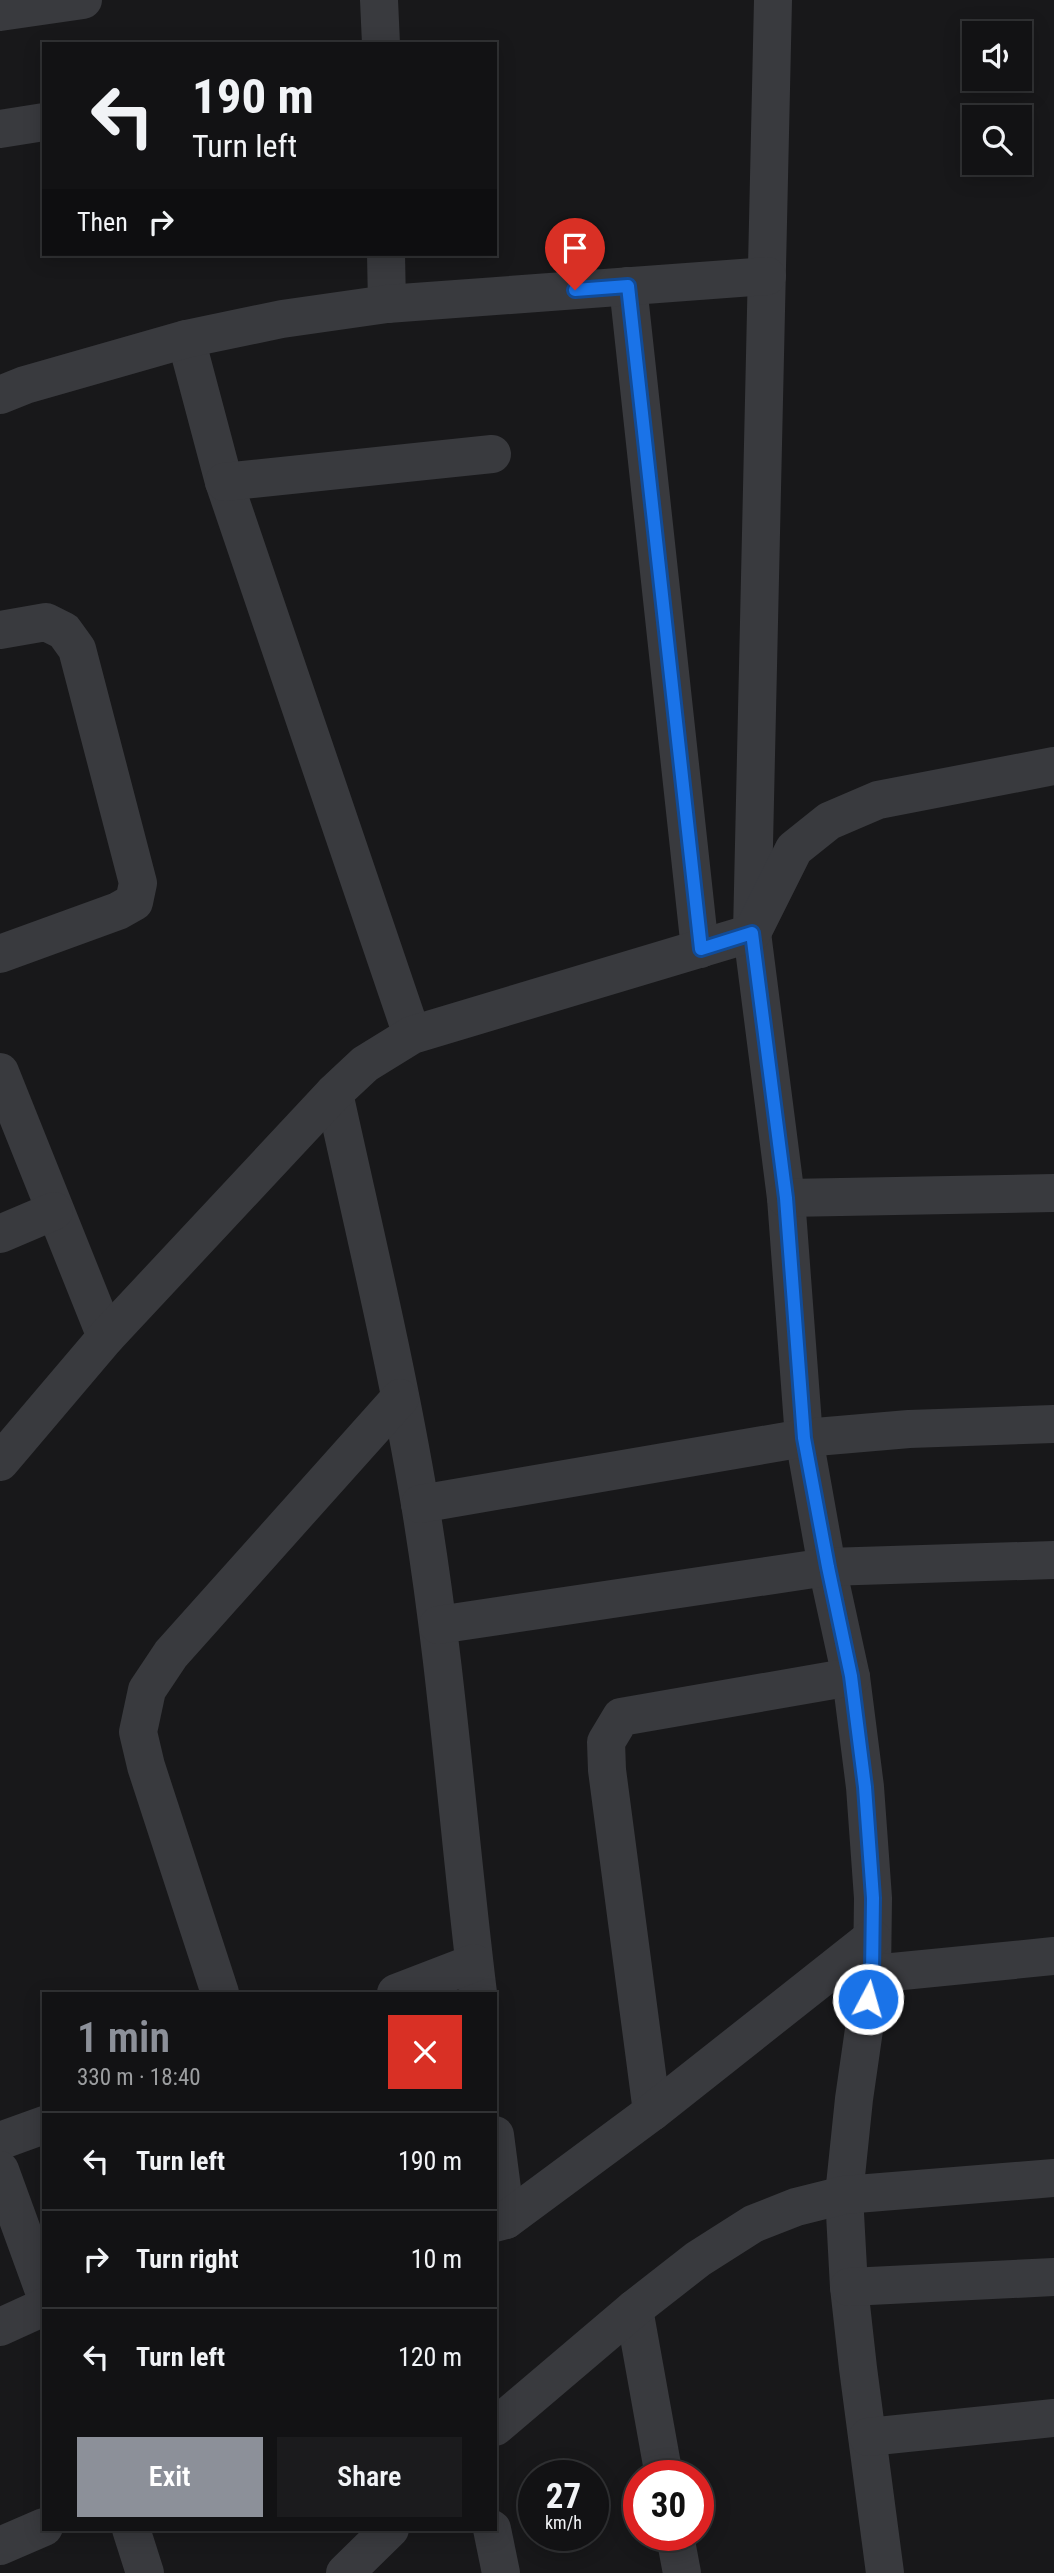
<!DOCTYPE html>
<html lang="en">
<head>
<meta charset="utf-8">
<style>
	body { margin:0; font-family:"Roboto Condensed",sans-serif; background:#1b1b1d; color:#f1f3f6; height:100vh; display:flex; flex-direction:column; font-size:26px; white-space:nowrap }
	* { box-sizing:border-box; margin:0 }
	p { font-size:23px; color:#9c9ea0 }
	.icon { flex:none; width:38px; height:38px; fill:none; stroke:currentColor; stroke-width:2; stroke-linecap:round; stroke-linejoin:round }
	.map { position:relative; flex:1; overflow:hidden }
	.sheet { position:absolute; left:42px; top:1992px; width:455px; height:539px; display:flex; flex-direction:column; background:#121214; border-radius:0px; box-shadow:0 4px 18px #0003,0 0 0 2px #313234 }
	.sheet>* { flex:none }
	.banner { position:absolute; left:42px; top:42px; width:455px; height:214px; border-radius:0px; box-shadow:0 4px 18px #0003,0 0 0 2px #313234; background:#121214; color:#f1f3f6; overflow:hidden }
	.fabs { position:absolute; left:962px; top:21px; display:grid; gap:14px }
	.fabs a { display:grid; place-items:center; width:70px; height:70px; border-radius:0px; background:#121214; box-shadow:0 4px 18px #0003,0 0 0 2px #313234; font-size:35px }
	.speed { position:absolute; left:518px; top:2460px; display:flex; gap:14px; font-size:35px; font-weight:700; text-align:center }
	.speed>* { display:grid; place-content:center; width:91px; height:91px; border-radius:50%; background:#121214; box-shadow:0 4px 18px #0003,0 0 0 2px #313234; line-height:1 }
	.speed small { font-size:18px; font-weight:400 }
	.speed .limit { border:10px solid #d22; background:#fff; color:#111 }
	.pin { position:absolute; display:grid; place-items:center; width:60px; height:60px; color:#fff; margin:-72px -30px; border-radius:50% 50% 50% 0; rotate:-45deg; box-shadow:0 0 7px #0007 }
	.pin .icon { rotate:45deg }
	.me { position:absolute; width:77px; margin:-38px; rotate:6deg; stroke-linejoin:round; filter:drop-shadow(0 0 5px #0008) }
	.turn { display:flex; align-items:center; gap:24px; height:147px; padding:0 35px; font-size:32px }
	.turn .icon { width:91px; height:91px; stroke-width:2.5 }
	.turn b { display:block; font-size:49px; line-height:60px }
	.then { display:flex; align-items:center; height:66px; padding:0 35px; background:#0003; gap:14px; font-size:26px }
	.round { display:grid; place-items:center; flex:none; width:74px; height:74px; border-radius:0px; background:#1b1b1d }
	.summary { display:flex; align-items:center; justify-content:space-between; height:119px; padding:0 35px }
	h1 { font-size:42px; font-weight:600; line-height:52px; color:#8c9099 }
	.button { display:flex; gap:14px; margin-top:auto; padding:14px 35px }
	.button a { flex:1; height:80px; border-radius:0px; background:#8c9099; color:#fff; font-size:28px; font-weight:600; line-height:80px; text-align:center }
	.button a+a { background:#1b1b1d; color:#f1f3f6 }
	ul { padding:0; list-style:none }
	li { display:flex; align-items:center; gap:21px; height:98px; padding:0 35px; border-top:2px solid #313234 }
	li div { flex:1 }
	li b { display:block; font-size:26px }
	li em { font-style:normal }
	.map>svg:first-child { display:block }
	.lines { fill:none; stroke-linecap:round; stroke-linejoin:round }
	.minor { stroke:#393a3e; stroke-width:38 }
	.route-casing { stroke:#114b97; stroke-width:18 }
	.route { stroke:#1a73e8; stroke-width:12 }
</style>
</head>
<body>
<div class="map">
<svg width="1054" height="2573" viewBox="0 0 1054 2573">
	<rect width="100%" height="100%" fill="#18181a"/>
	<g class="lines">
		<g class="minor">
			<polyline points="379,0 381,44"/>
			<polyline points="773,0 752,933 786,1198 804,1438 827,1567 851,1677 865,1787 873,1898 872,1974 854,2099 844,2195 849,2287 858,2368 885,2573"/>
			<polyline points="0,12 83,0"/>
			<polyline points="0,129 44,122"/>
			<polyline points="386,254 387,304"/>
			<polyline points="628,286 700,949"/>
			<polyline points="186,339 224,482 412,1035"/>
			<polyline points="0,395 25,385 186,339 282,319 387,304 767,276"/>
			<polyline points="224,482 492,454"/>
			<polyline points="0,630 46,622 64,631 77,649 138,883 134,902 118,911 0,954"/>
			<polyline points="0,1072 106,1337"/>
			<path d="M334 1093C364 1230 397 1366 420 1504 447 1666 458 1830 478 1993"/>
			<polyline points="786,1198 1054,1193"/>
			<polyline points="0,1234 54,1211"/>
			<polyline points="0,1462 106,1337 334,1093 365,1064 412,1035 752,933 794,849 829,821 878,800 1054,766"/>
			<polyline points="420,1504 804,1438 909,1429 1054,1424"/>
			<polyline points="438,1625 827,1567 1054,1560"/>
			<polyline points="872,1974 1054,1956"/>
			<polyline points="220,1993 146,1766 138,1732 147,1690 171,1654 400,1398"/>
			<polyline points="396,1993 474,1963"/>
			<polyline points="652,2112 607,1770 606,1742 621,1717 851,1677"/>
			<polyline points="495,2135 506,2220"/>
			<polyline points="0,2141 44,2125"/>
			<polyline points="0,2170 44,2291"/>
			<polyline points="495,2223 506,2220 652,2112 872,1938"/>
			<polyline points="849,2287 1054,2277"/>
			<polyline points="634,2309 664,2476"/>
			<polyline points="0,2327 44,2307"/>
			<polyline points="495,2427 634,2309 698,2259 753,2224 796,2207 844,2195 1054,2178"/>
			<polyline points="868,2437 1054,2418"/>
			<polyline points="131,2529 145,2573"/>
			<polyline points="492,2529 501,2573"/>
			<polyline points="675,2536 682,2573"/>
			<polyline points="0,2546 44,2527"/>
			<polyline points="345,2573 390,2529"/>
		</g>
	</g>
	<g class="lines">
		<g class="route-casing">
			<polyline id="route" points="575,290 628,286 701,949 752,933 786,1198 804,1438 828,1567 851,1676 865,1787 873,1898 872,1974 868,1999"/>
		</g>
		<use href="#route" class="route"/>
	</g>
</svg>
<div class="fabs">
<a><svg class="icon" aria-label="sound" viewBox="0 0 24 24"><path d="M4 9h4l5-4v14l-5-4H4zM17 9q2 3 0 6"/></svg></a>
<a><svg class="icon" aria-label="search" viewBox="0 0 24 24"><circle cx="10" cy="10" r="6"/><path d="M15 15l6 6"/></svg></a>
</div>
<div class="speed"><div>27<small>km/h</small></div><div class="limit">30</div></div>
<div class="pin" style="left:575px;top:290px;background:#d93025"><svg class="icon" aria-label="arrive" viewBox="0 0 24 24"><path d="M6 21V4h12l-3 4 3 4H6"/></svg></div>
<svg class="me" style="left:868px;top:1999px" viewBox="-20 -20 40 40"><circle r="17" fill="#1a73e8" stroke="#fff" stroke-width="3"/><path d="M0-11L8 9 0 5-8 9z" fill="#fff"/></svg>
<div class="banner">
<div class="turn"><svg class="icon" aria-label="left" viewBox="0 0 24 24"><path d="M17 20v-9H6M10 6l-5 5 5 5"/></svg><div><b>190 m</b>Turn left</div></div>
<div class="then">Then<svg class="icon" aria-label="right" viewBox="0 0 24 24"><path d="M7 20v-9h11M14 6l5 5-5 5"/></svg></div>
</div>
<section class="sheet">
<div class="summary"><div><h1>1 min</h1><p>330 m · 18:40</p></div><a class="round" style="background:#d93025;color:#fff"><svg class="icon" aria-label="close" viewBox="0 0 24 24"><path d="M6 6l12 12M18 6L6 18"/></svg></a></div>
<ul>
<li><svg class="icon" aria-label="left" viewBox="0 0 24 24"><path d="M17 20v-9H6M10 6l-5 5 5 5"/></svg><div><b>Turn left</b></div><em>190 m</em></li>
<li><svg class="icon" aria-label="right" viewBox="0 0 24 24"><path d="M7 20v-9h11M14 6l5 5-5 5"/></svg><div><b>Turn right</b></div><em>10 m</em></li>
<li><svg class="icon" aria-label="left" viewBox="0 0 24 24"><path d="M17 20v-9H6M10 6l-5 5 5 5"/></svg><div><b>Turn left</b></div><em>120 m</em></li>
</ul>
<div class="button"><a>Exit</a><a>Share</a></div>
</section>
</div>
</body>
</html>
